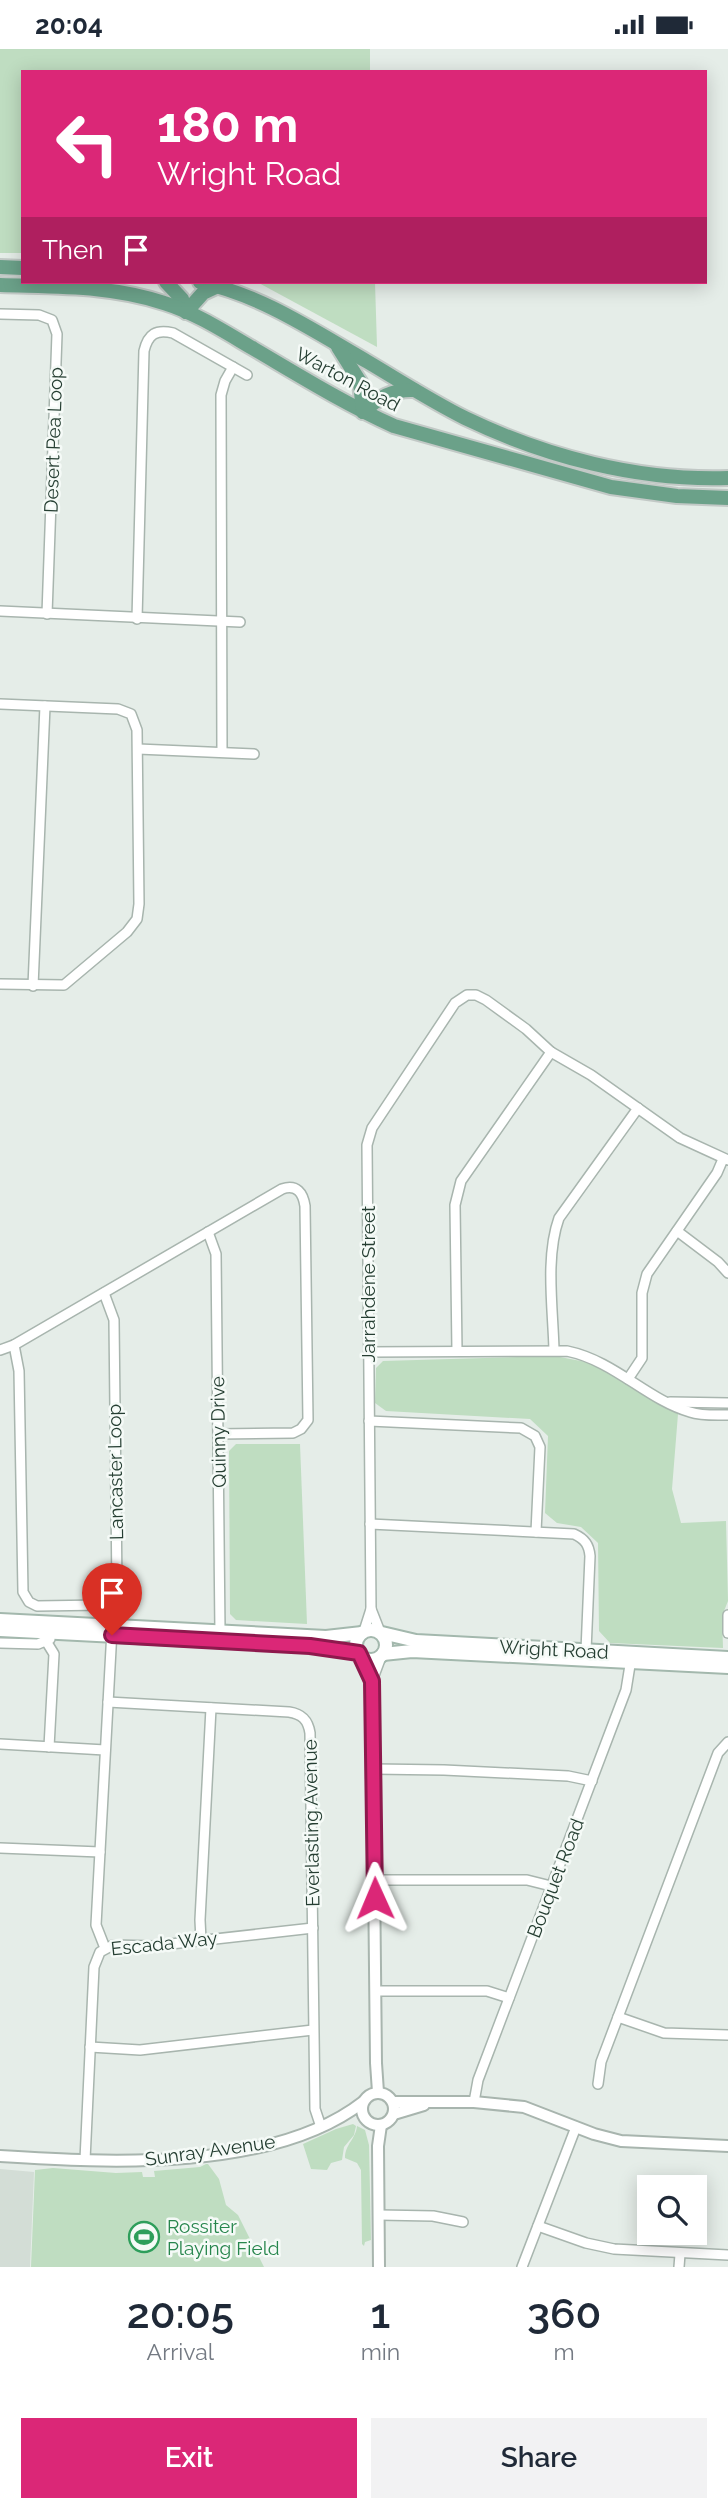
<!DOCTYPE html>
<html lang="en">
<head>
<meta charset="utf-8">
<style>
	body { margin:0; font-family:Raleway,sans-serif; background:#f2f2f3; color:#1f2937; height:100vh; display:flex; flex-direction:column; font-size:26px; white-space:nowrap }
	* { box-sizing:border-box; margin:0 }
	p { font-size:23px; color:#747a83 }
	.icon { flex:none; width:38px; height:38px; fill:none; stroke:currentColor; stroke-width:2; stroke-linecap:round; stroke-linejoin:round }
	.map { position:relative; height:2218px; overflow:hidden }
	.drawer { display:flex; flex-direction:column; background:#fff; flex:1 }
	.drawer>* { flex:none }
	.hud { position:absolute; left:21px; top:21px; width:686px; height:214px; border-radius:0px; box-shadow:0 4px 18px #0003; background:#db2777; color:#fff; overflow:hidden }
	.fabs { position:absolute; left:637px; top:2126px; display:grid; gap:14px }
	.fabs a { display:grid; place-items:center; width:70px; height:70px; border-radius:0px; background:#fff; box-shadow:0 4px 18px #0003; font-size:35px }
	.pin { position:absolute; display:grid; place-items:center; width:60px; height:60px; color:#fff; margin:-72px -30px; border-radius:50% 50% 50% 0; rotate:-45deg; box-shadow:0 0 7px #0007 }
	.pin .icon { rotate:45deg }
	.me { position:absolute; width:77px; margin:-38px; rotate:359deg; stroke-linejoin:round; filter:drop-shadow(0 0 5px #0008) }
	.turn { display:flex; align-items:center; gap:24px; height:147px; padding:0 21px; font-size:32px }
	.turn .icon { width:91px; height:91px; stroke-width:2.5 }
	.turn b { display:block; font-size:49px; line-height:60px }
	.then { display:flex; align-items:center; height:66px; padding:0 21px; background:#0003; gap:14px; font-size:26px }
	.eta { display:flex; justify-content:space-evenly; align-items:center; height:119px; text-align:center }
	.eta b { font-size:42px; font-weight:600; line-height:49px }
	.button { display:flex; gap:14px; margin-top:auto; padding:14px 21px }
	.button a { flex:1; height:80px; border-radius:0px; background:#db2777; color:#fff; font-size:28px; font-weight:600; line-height:80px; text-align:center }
	.button a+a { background:#f2f2f3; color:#1f2937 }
	.status { display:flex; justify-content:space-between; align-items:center; height:49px; padding:0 35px; background:#fff; direction:ltr }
	.status svg { height:19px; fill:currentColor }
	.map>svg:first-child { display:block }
	.built { fill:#d3ddd6 }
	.green { fill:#bfddc1 }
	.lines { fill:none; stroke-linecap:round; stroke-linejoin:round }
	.minor-casing { stroke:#a8b5ae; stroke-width:12 }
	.tertiary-casing { stroke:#a8b5ae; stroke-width:14 }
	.secondary-casing { stroke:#a3b8ad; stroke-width:16 }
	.primary-casing { stroke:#c2c9c6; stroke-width:18 }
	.minor { stroke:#fff; stroke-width:9 }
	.tertiary { stroke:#fff; stroke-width:10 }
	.secondary { stroke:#fff; stroke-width:12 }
	.primary { stroke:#6ba189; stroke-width:14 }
	.route-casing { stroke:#8e194d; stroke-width:18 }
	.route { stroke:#db2777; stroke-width:12 }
	.labels { text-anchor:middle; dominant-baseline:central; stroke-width:5; stroke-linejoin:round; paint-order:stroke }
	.street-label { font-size:19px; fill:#253e32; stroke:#f5faf7 }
	.leisure-label { font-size:19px; fill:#27864d; stroke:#f5faf7; text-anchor:start }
</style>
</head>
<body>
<div class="status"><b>20:04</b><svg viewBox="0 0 49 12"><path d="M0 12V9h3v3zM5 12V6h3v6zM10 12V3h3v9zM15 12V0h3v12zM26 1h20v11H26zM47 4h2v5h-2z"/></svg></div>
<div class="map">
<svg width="728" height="2218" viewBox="0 0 728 2218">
	<rect width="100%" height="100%" fill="#e5ede8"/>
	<polygon class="built" points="0,2120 34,2123 30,2218 0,2218"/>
	<g class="green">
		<polygon points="0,0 370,0 370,23 23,23 23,204 0,204"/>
		<polygon points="257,233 375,233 377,298"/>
		<polygon points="555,1307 591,1314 678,1365 672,1440 681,1474 726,1472 728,1552 722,1567 723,1599 610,1594 599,1582 598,1494 581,1478 557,1474 545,1464 548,1387 530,1370 386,1362 375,1354 376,1319 383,1312"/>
		<polygon points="236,1395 300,1395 307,1575 236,1571 230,1565 229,1402"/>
		<polygon points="353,2075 356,2077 354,2086 344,2098 342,2111 331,2114 327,2121 311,2120 303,2095 336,2080"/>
		<path d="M357 2077 365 2081 369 2096 371 2191 365 2193 364 2197 362 2195 361 2121 357 2114 345 2109C345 2095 356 2090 357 2077Z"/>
		<polygon points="206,2115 208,2115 219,2130 226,2156 238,2166 264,2218 31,2218 35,2121 53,2119 116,2124 142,2123 143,2128 155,2128 154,2122 200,2118"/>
	</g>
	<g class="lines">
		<g class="minor-casing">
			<g id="minor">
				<polyline points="0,265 39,266 52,271 57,285 47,565"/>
				<polyline points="0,562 240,573"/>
				<path d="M137 570 144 302C148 285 156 280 173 284L247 326"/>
				<polyline points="0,655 118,660 131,665 137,681 139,855 137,870 127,883 64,936 0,935"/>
				<polyline points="138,700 254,705"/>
				<polyline points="222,703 221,346 225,332 233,318"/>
				<polyline points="33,937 45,657"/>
				<polyline points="677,1182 718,1213 728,1224"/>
				<polyline points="208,1183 216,1205 220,1583"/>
				<polyline points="14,1296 19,1322 23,1543 29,1553 37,1557 103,1556 112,1551 117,1540 114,1271 104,1244"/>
				<path d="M0 1301 14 1296 282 1140C297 1135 303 1144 305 1157L308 1371 301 1380 293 1384 218 1385"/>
				<path d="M554 1301C553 1260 545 1208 559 1169L638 1059"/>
				<polyline points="457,1302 455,1156 461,1132 551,1003"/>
				<path d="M369 1303 567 1302C615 1312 646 1350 690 1363 702 1367 715 1366 728 1366"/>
				<polyline points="628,1330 642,1309 642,1244 647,1225 717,1124 723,1110"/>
				<polyline points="670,1353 728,1354"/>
				<polyline points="369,1372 521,1379 535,1387 540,1398 536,1483"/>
				<path d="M370 1475 574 1485C585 1490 589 1496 590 1507L586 1602"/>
				<polyline points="371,1560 380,1583"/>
				<polyline points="728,1566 728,1584"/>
				<polyline points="364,1582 371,1560 367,1096 372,1079 455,954 467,946 476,946 486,951 526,980 551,1003 591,1026 680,1089 728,1111"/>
				<polyline points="46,1592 54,1605 49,1698"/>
				<polyline points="0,1594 38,1595 50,1590"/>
				<polyline points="361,1607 372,1632"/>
				<polyline points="372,1632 381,1608"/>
				<path d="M108 1653 289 1663C302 1665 308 1671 310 1684L315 2060 321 2078"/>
				<polyline points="0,1695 105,1701"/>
				<polyline points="374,1720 444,1721 568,1727 592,1732"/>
				<polyline points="0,1799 100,1803"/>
				<polyline points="375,1831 527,1831 551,1837"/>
				<polyline points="201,1891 200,1871 211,1659"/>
				<polyline points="105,1899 96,1876 112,1581"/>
				<polyline points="376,1942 487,1942 509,1949"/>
				<polyline points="618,1968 664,1984 728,1986"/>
				<polyline points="90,1998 140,2001 313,1981"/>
				<polyline points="598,2035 601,2013 718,1704 728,1693"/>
				<polyline points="474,2053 478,2031 626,1641 631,1610"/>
				<polyline points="85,2111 94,1918 100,1903 113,1896 153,1897 313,1879"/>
				<polyline points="379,2166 433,2167 463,2173"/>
				<polyline points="538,2177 586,2194 614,2200 728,2206"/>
				<polyline points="522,2218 576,2078"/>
				<polyline points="679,2218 680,2205"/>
			</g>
		</g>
		<g class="tertiary-casing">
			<g id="tertiary">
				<polyline points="372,1632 376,2014 378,2043"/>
				<circle cx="378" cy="2060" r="16"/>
				<polyline points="393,2053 474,2053 524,2058 594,2085 621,2092 728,2097"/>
				<polyline points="394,2065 424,2056"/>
				<path d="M0 2107C108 2114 273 2123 363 2053"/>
				<polyline points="379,2218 378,2097 381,2076"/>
			</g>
		</g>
		<g class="secondary-casing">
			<g id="secondary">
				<polyline points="0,1571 326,1588 362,1584"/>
				<circle cx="371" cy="1596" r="15"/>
				<polyline points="0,1581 310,1597 359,1604"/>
				<polyline points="382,1584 416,1592 728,1609"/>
				<polyline points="383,1605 412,1602 728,1618"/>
			</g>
		</g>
		<g class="primary-casing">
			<g id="primary">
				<polyline points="0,218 23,219"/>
				<polyline points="166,233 182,250 186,263"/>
				<path d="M200 233C261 246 314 282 368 313 400 332 431 352 465 369 546 408 638 432 728 429"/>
				<path d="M0 236C55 238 111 236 164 254 196 264 225 283 254 300 300 327 345 355 394 377L611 438 677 447 728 449"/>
				<polyline points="186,263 203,244 218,237"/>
				<polyline points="338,298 360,333 363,363"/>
				<path d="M363 363C378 349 393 340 414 341"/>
			</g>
		</g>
		<use href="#minor" class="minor"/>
		<use href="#tertiary" class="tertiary"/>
		<use href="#secondary" class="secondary"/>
		<use href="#primary" class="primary"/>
	</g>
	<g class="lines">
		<g class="route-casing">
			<polyline id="route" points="112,1586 310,1597 359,1604 372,1632 375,1849"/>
		</g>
		<use href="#route" class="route"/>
	</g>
	<defs>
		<g id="stadium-ring" transform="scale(1.575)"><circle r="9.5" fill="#f5faf7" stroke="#2e9e5b" stroke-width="1.5"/><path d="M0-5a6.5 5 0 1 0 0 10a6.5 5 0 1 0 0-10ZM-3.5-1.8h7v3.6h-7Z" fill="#2e9e5b"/></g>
	</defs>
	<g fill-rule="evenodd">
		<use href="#stadium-ring" x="144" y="2188"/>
	</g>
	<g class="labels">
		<g class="street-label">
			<text transform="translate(348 330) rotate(28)">Warton Road</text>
			<text transform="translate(53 391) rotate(-88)">Desert Pea Loop</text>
			<text transform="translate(368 1235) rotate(-90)">Jarrahdene Street</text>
			<text transform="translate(218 1383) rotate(-91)">Quinny Drive</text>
			<text transform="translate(115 1423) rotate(-91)">Lancaster Loop</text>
			<text transform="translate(554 1600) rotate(3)">Wright Road</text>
			<text transform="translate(311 1774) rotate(-91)">Everlasting Avenue</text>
			<text transform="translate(555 1829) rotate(-69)">Bouquet Road</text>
			<text transform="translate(164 1894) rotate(-6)">Escada Way</text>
			<text transform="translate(210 2101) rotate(-8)">Sunray Avenue</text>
		</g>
		<g class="leisure-label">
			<text x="167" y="2177">Rossiter<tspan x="167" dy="22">Playing Field</tspan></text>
		</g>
	</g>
</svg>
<div class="fabs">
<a><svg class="icon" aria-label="search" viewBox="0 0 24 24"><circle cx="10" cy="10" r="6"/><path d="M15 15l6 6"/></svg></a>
</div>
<div class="pin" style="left:112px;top:1586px;background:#d93025"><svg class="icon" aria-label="arrive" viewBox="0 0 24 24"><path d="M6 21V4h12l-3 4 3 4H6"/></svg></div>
<svg class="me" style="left:375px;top:1849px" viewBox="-20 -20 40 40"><path d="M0-17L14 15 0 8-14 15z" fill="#db2777" stroke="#fff" stroke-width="4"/></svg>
<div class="hud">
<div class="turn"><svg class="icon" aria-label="left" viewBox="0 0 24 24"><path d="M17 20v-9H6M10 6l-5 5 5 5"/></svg><div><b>180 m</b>Wright Road</div></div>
<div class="then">Then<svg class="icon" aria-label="arrive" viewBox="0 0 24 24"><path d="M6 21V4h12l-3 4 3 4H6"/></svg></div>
</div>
</div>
<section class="drawer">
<div class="eta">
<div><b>20:05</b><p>Arrival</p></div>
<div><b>1</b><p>min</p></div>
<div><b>360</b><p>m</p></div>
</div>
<div class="button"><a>Exit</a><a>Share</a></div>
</section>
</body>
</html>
